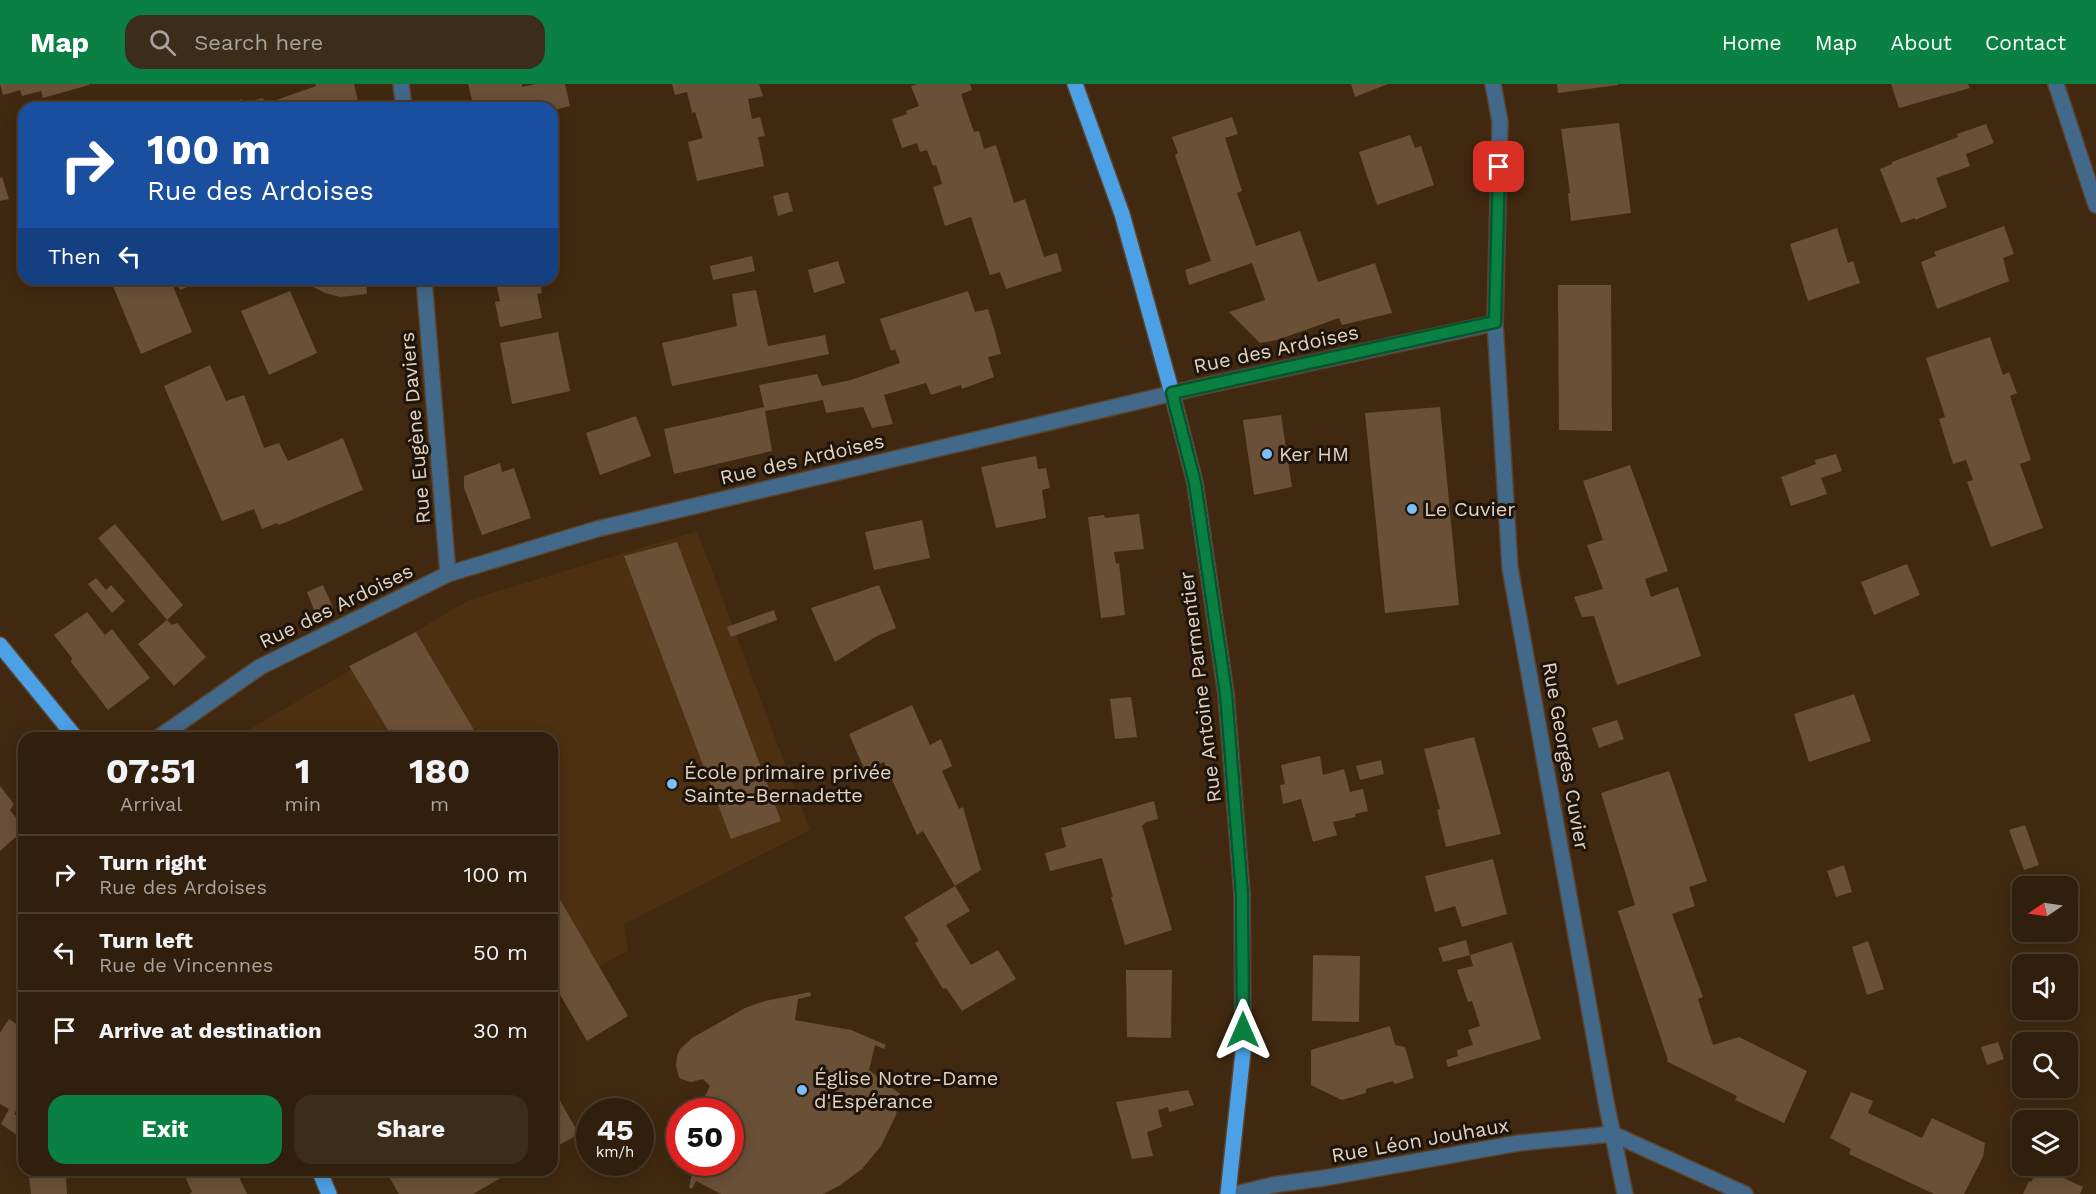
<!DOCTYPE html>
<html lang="en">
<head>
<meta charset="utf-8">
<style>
	body { margin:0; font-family:"Work Sans",sans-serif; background:#3c2c1a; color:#f1f3f6; height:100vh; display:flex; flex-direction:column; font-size:22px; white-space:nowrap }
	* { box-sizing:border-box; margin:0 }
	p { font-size:20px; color:#a8a29d }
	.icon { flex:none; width:33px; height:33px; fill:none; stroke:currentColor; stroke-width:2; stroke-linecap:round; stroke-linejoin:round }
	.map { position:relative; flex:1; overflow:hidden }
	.drawer { position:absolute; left:18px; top:648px; width:540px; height:444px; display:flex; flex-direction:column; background:#301f0c; border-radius:18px; box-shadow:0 3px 15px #0003,0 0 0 2px #4b3d2d }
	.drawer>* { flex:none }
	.hud { position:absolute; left:18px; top:18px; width:540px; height:183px; border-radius:18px; box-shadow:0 3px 15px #0003,0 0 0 2px #4b3d2d; background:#1a4fa0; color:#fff; overflow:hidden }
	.needle { width:39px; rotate:257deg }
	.tools { position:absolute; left:2012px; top:792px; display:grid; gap:12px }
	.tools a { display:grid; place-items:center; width:66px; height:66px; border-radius:12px; background:#301f0c; box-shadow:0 3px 15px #0003,0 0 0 2px #4b3d2d; font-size:30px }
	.speed { position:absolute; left:576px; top:1014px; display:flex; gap:12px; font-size:30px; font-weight:700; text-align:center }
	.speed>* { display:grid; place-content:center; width:78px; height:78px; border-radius:50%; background:#301f0c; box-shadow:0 3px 15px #0003,0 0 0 2px #4b3d2d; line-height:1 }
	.speed small { font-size:15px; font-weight:400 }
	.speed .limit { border:9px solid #d22; background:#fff; color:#111 }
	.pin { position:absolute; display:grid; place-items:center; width:51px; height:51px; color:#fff; margin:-26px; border-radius:12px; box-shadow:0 3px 9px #0006 }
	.me { position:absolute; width:66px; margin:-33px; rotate:0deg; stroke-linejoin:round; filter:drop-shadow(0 0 4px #0008) }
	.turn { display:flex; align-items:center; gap:21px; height:126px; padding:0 30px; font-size:27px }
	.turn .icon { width:78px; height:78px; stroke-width:2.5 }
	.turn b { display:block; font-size:42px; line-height:51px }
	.then { display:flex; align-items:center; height:57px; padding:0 30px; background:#0003; gap:12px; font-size:22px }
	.eta { display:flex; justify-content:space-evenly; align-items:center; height:102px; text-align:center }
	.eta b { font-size:36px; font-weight:700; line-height:42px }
	.button { display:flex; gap:12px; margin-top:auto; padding:12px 30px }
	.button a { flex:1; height:69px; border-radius:18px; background:#0b8043; color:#fff; font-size:24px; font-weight:700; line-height:69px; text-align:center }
	.button a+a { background:#3c2c1a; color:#f1f3f6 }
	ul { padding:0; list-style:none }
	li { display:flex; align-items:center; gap:18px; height:78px; padding:0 30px; border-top:2px solid #4b3d2d }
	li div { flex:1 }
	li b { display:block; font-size:22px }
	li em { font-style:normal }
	header { display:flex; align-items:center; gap:36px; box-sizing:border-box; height:84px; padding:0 30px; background:#0b8043; color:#fff }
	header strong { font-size:28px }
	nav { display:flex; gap:33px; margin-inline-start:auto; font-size:21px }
	.search { width:420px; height:54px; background:#3c2c1a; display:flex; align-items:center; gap:15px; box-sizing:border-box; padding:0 21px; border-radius:18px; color:#a8a29d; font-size:22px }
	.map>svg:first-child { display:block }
	.built { fill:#4c3010 }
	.building { fill:#6a5037 }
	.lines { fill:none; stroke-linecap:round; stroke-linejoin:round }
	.minor-casing { stroke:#5a442d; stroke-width:18 }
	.major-casing { stroke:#5a442d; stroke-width:18 }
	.minor { stroke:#42688a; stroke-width:15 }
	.major { stroke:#4ca0e5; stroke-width:15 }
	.route-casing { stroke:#07532c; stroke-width:15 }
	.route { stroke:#0b8043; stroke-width:10 }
	.poi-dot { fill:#7cbef9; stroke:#1f140a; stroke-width:2 }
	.labels { text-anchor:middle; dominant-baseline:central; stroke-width:6; stroke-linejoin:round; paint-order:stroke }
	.street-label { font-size:20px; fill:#e1d2c4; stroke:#1f140a }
	.poi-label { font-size:20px; fill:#e1d2c4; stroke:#1f140a; text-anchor:start }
</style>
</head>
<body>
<header>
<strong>Map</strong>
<div class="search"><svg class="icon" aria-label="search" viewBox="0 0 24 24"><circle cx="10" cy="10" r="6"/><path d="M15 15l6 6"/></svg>Search here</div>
<nav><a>Home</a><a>Map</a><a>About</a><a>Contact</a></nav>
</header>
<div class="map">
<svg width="2096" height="1110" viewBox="0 0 2096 1110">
	<rect width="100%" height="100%" fill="#402910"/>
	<polygon class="built" points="697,447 810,746 624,840 628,867 552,907 552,654 235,654 469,516"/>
	<g class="building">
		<polygon points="0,0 89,0 89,1 43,14 41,7 22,12 20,6 3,11"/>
		<polygon points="315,0 354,0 358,17 338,21 339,24 233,24 231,18 242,15 244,19 263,14 265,20 316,2"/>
		<polygon points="468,0 522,0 522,3 536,0 565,0 570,22 552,27 552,24 474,24"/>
		<polygon points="672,0 759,0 763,12 748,15 752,35 760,33 765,52 758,53 764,82 697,97 688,58 703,54 695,28 692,29 687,8 675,11"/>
		<polygon points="917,0 970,0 972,6 961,10 974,48 979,47 984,65 996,61 1014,119 1025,115 1044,173 1057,169 1062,187 1006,205 1000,188 990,191 971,133 945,142 933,103 942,100 936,81 933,82 927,66 920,68 917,59 902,64 892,35 907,30 906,27 919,22 911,2"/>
		<polygon points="1351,0 1388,0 1355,13"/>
		<polygon points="1557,0 1618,0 1618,1 1558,9"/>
		<polygon points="1891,0 1968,0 1970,4 1899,24"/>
		<polygon points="1232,33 1238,50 1225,54 1242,107 1237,109 1256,162 1300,147 1318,198 1375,179 1392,229 1342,241 1339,234 1277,256 1260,259 1229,228 1265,216 1252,179 1189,201 1185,186 1211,177 1175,71 1178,69 1172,53"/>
		<polygon points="1619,39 1631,129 1571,137 1568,109 1570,109 1561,45"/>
		<polygon points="1986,40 1994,59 1966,70 1970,82 1936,94 1947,123 1915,136 1915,134 1901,139 1880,85 1892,80 1892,78 1958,53 1957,50"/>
		<polygon points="1410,51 1415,64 1421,62 1434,101 1377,121 1359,68"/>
		<polygon points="2,93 9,115 0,117 0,94"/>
		<polygon points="788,108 793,127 778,132 773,112"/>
		<polygon points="2004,142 2014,170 2003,174 2009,197 1937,225 1921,178 1936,172 1934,168"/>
		<polygon points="1837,144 1848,179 1853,177 1860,199 1808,217 1790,160"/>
		<polygon points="752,172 755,187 713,196 710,182"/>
		<polygon points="838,177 845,199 814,209 808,186"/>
		<polygon points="110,195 170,195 192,248 141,270"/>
		<polygon points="175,195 190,195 192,201 180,206"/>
		<polygon points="309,195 366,195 367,210 340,213 325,209 306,199"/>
		<polygon points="495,195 539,195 542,209 537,210 542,234 500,243 495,218 500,217"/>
		<polygon points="1558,201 1611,201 1612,347 1559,346"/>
		<polygon points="756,206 768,262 825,251 829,270 672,302 662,259 737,242 732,210"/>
		<polygon points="290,207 317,269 269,291 241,227"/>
		<polygon points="968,207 975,228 988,225 995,248 1001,270 988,273 994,293 962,305 961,301 931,311 926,299 884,311 893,340 872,344 863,323 826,329 823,316 765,327 772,367 674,390 664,345 764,323 759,301 817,290 822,302 851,296 900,279 895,265 891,267 880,235"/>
		<polygon points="558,248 570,307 512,320 500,259"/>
		<polygon points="1990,253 2003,291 2009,288 2017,309 2010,312 2031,376 2020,380 2043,444 1991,463 1967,398 1973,396 1966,376 1953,380 1939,335 1945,333 1926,274"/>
		<polygon points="210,281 226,317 244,311 264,364 279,359 288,377 343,354 363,406 279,441 277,439 262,445 254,425 222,437 164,302"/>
		<polygon points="1440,323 1459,521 1385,529 1365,329"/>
		<polygon points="1281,331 1292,403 1254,411 1243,336"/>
		<polygon points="636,332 651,372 600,391 586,349"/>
		<polygon points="1836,370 1842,387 1821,394 1827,410 1791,422 1781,393 1816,380 1815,376"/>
		<polygon points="1036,372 1038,385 1046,384 1050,404 1042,406 1046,434 996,444 981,383"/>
		<polygon points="500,379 502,388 514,384 531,434 482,451 464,404 464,392"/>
		<polygon points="1630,381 1668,487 1645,495 1651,513 1678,503 1701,572 1617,601 1594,532 1582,533 1574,513 1603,505 1587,461 1603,456 1583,397"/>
		<polygon points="1139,430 1144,465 1114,468 1116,480 1119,479 1125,531 1101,534 1088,433 1104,431 1105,434"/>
		<polygon points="922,436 930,474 874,486 865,448"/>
		<polygon points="115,440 183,521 167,536 98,454"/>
		<polygon points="677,458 781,737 731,755 624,472"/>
		<polygon points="1907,480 1920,511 1874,531 1861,498"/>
		<polygon points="96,494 106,506 111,501 125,517 112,529 88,500"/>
		<polygon points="323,501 333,523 316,531 307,508"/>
		<polygon points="879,501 896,544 877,552 835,578 811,524"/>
		<polygon points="774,526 777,536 731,553 727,543"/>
		<polygon points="87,528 105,551 112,545 150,594 108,626 71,578 72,574 54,551"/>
		<polygon points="167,536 172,541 177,539 206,573 174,602 138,560"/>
		<polygon points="416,548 459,621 479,654 393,654 349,582"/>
		<polygon points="1854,610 1871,657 1809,678 1794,630"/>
		<polygon points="1131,613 1137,653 1115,655 1110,615"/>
		<polygon points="912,621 930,661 941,655 952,682 942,687 959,725 963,723 981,786 955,802 970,827 946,841 971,881 998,866 1016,895 962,927 946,904 943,905 915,859 919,857 904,833 955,802 923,747 917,751 884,678 865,687 849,650"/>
		<polygon points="1617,636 1624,655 1599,664 1592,644"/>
		<polygon points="1474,653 1501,750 1446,763 1437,726 1440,725 1424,665"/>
		<polygon points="1320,672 1323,691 1344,685 1350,708 1363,705 1368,727 1355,730 1356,733 1333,738 1337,751 1313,758 1301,715 1283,720 1280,701 1285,700 1281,681"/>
		<polygon points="1381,676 1384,690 1360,696 1356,682"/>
		<polygon points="1669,687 1707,797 1689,803 1695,822 1672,830 1703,913 1698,915 1713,961 1739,953 1807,987 1784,1039 1735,1016 1737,1012 1666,977 1668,976 1618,827 1635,821 1601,709"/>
		<polygon points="0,702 14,720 10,726 24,744 24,746 0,767"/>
		<polygon points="1154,717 1158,735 1146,738 1142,742 1172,846 1125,861 1111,813 1113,813 1102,774 1050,787 1045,769 1066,763 1061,744"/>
		<polygon points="2025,741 2039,781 2024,786 2009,746"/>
		<polygon points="1493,775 1507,830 1462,843 1455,822 1435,828 1425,792"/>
		<polygon points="1844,781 1852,808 1836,813 1827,787"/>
		<polygon points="552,802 628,932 587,957 552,897"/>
		<polygon points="1466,856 1470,871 1443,878 1438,864"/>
		<polygon points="1868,857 1884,905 1867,911 1852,863"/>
		<polygon points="1512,858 1541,955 1448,983 1446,976 1458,972 1457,966 1473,961 1468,946 1480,942 1472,917 1468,918 1457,886 1473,882 1470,871"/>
		<polygon points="1313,871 1360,872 1359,938 1312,937"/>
		<polygon points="1126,886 1172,886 1171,954 1127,953"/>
		<polygon points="810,908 811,912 798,915 795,936 851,946 886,961 884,965 875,961 869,986 900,1010 896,1031 881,1062 862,1085 839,1102 823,1110 721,1110 696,1097 692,1105 689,1103 695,1078 730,1078 730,1028 697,1028 710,1002 703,995 691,998 681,995 679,993 676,982 677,972 680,965 692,954 745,924 765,917"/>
		<polygon points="9,935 24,945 24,1016 14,1030 24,1036 24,1056 1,1040 9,1025 0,1020 0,949"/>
		<polygon points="1390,942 1395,961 1405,963 1414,994 1395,1000 1393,997 1366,1005 1366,1009 1342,1016 1311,1001 1311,966"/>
		<polygon points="1998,958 2004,975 1987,981 1981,963"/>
		<polygon points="552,1003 579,1050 552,1065"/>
		<polygon points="1188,1006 1194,1021 1169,1028 1168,1023 1158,1026 1162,1043 1147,1048 1153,1072 1132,1075 1116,1018"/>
		<polygon points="1851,1008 1873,1017 1868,1029 1922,1054 1932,1034 1985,1059 1983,1073 1964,1110 1934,1110 1849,1070 1851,1065 1830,1054"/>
		<polygon points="182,1086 236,1086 247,1110 189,1110 192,1108"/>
		<polygon points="385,1086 515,1086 473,1110 399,1110"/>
		<polygon points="2051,1088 2083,1103 2080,1110 2023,1110 2029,1097 2031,1098 2034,1092"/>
		<polygon points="66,1092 67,1110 31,1110 29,1094"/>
	</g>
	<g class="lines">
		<g class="minor-casing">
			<g id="minor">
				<polyline points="401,0 404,24"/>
				<polyline points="1493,0 1500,38 1495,239 1510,484 1606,1018 1625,1110"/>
				<polyline points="2056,0 2096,121"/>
				<polyline points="424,195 448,490"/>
				<polyline points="158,654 260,583 448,490 597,445 1199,303 1495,239"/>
				<polyline points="1235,1110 1273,1101 1324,1094 1519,1059 1613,1050 1745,1110"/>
			</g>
		</g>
		<g class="major-casing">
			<g id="major">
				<polyline points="1075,0 1122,130 1172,309 1195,399 1226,610 1242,810 1243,968 1228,1110"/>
				<polyline points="0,561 76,654"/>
				<polyline points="319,1086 329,1110"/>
			</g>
		</g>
		<use href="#minor" class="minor"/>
		<use href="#major" class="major"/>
	</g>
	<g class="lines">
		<g class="route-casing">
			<polyline id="route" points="1243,946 1242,810 1226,610 1195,399 1172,309 1495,238 1499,83"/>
		</g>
		<use href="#route" class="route"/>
	</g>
	<g class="poi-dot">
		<circle cx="1267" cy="370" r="6"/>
		<circle cx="1412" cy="425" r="6"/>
		<circle cx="672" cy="700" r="6"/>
		<circle cx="802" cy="1006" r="6"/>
	</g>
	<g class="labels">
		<g class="street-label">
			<text transform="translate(1276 265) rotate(-12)">Rue des Ardoises</text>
			<text transform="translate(415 344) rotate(-95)">Rue Eugène Daviers</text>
			<text transform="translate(802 375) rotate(-13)">Rue des Ardoises</text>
			<text transform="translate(336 522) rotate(-26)">Rue des Ardoises</text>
			<text transform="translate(1200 603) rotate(-97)">Rue Antoine Parmentier</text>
			<text transform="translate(1566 672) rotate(80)">Rue Georges Cuvier</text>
			<text transform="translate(1420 1056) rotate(-10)">Rue Léon Jouhaux</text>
		</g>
		<g class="poi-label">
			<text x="1279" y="370">Ker HM</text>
			<text x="1424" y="425">Le Cuvier</text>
			<text x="684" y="688">École primaire privée<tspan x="684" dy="23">Sainte-Bernadette</tspan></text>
			<text x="814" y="994">Église Notre-Dame<tspan x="814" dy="23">d'Espérance</tspan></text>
		</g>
	</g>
</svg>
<div class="tools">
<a><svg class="needle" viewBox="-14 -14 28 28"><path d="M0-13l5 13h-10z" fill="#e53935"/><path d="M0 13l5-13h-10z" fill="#a8a29d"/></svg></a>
<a><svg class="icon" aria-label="sound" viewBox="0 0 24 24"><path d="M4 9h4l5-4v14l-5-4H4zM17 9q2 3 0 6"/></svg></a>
<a><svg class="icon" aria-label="search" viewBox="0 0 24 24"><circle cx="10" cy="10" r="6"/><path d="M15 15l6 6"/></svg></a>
<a><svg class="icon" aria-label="layers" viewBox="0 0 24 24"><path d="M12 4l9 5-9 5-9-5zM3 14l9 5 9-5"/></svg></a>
</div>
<div class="speed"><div>45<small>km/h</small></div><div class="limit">50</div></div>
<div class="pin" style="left:1499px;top:83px;background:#d93025"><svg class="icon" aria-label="arrive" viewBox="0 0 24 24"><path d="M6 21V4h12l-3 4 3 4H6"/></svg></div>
<svg class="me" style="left:1243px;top:946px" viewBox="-20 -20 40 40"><path d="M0-17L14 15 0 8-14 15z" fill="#0b8043" stroke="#fff" stroke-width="4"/></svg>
<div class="hud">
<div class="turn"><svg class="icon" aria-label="right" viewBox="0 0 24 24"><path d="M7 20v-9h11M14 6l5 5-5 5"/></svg><div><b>100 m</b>Rue des Ardoises</div></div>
<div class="then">Then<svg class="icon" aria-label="left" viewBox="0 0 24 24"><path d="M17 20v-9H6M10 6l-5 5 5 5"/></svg></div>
</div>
<section class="drawer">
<div class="eta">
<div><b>07:51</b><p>Arrival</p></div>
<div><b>1</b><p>min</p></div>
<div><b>180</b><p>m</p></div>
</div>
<ul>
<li><svg class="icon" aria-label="right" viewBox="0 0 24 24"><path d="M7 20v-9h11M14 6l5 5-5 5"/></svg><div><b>Turn right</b><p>Rue des Ardoises</p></div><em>100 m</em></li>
<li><svg class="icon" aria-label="left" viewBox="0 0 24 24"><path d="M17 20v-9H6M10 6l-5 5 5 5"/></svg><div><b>Turn left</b><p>Rue de Vincennes</p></div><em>50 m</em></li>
<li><svg class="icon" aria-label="arrive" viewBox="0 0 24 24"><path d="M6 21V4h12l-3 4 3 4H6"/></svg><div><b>Arrive at destination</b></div><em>30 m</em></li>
</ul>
<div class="button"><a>Exit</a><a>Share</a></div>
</section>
</div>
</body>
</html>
